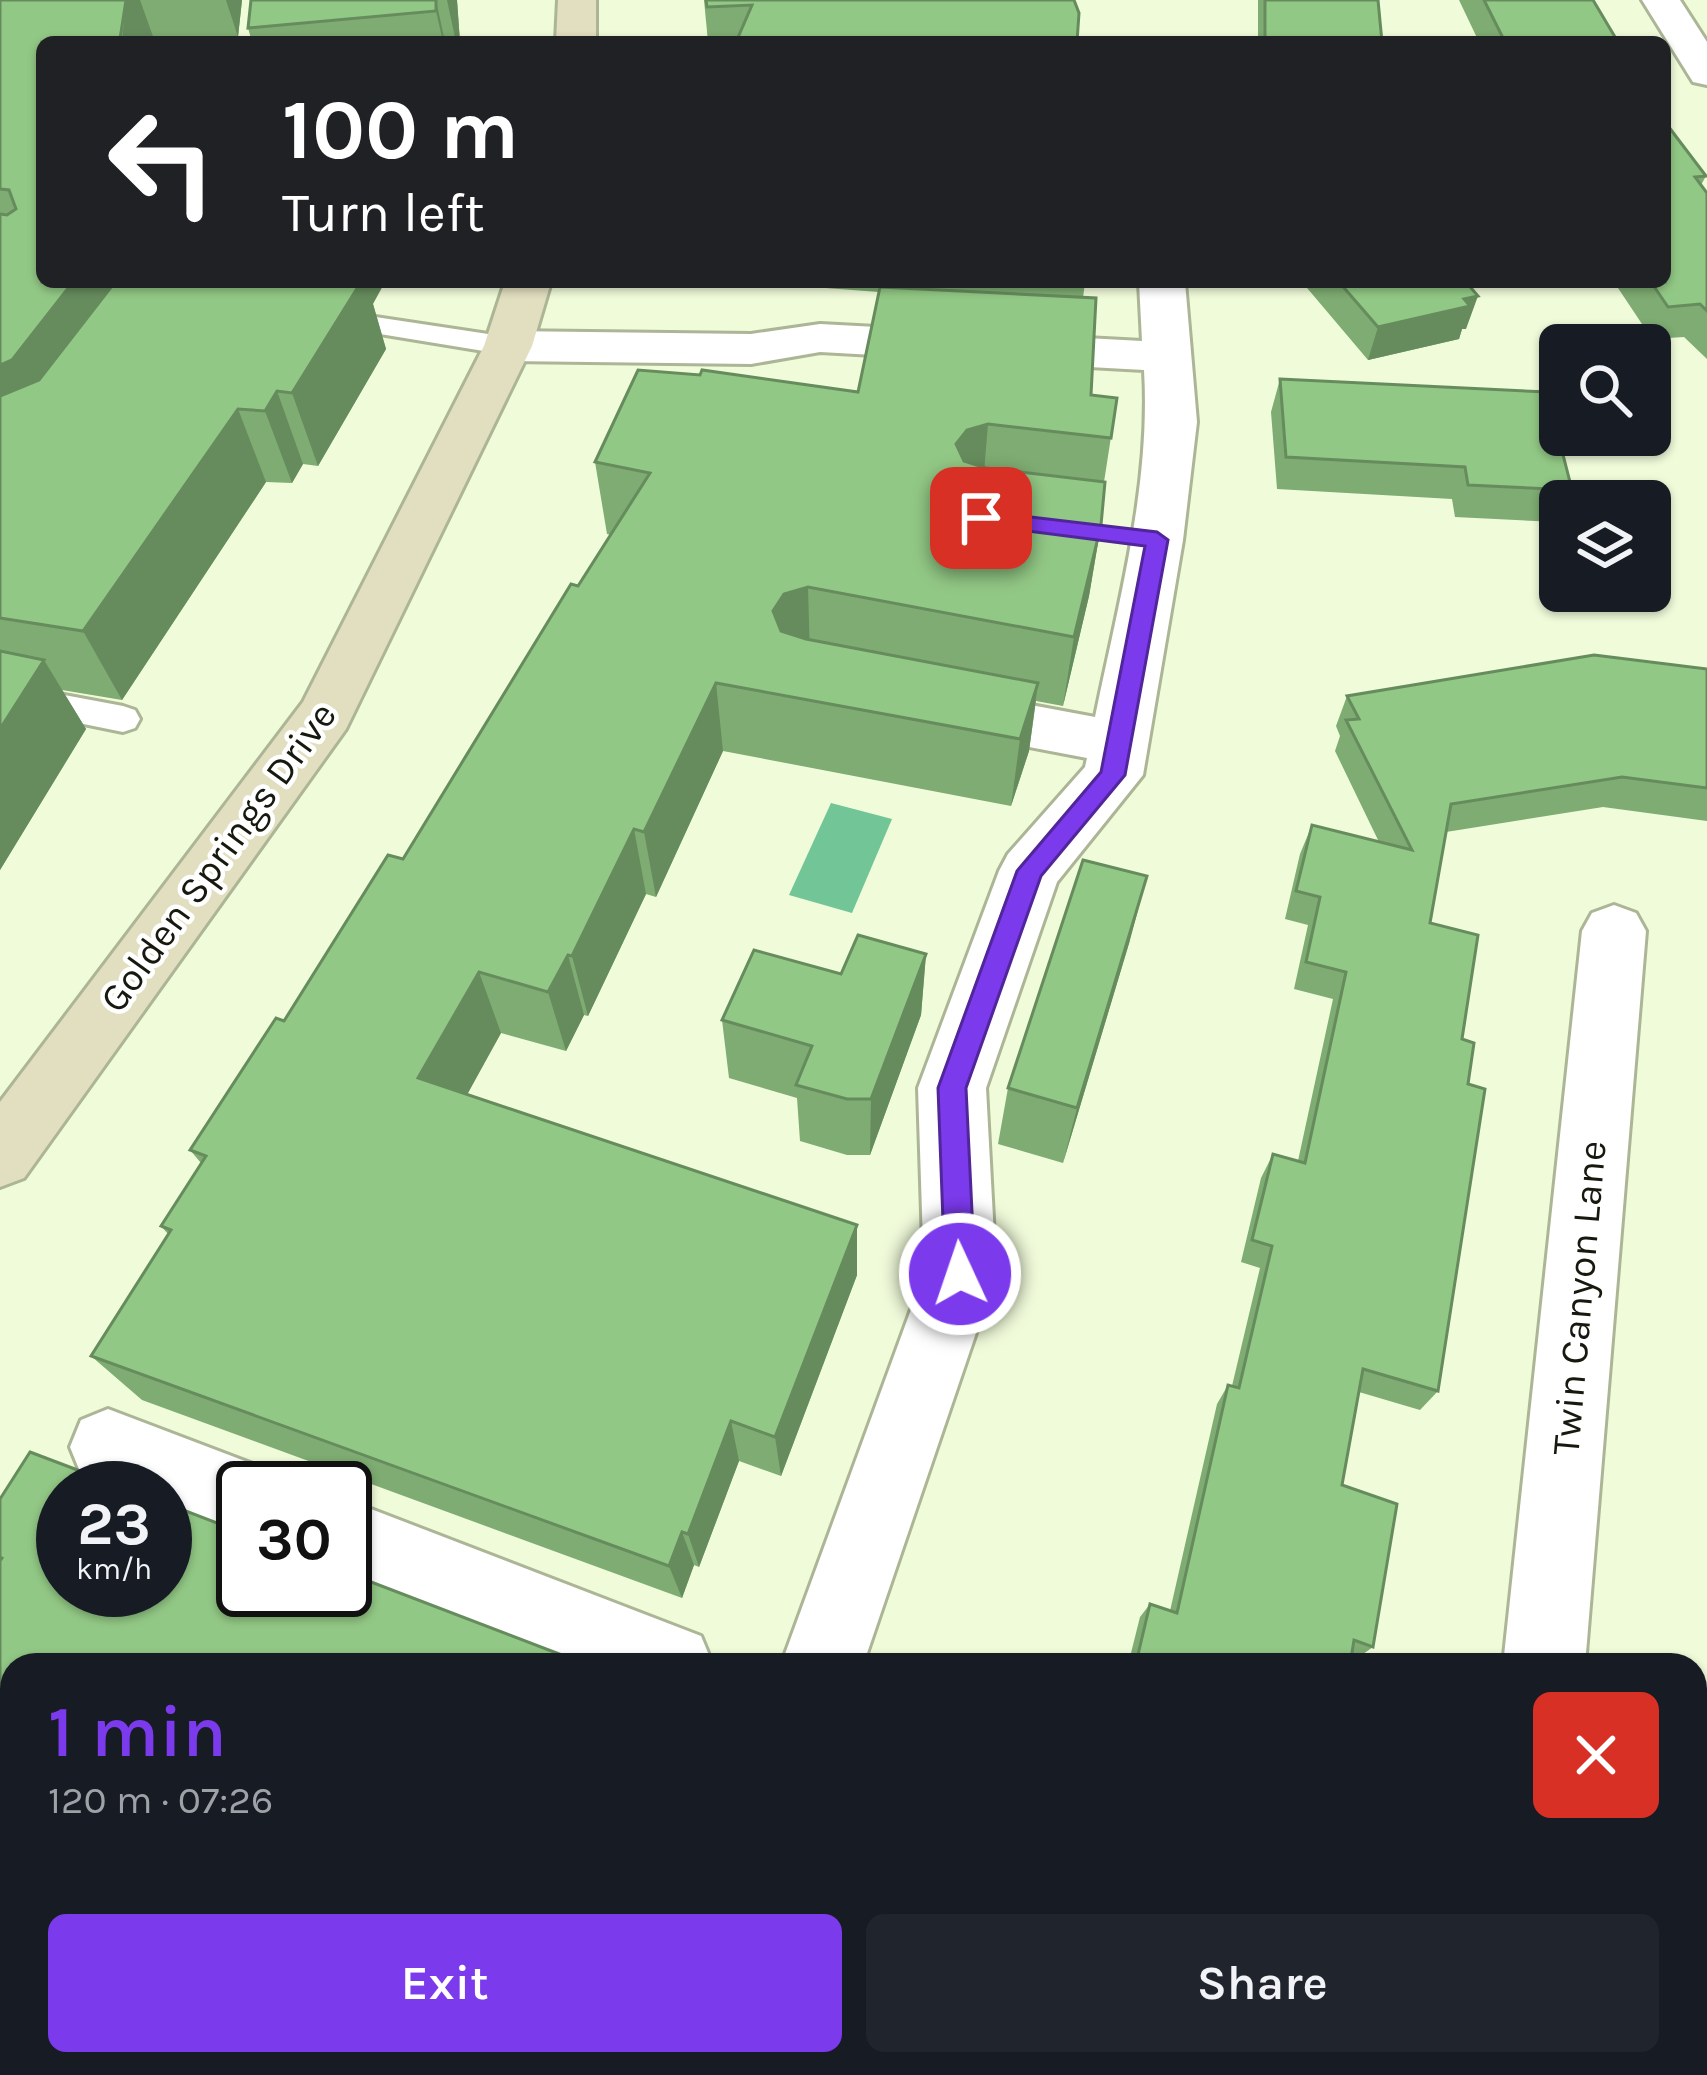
<!DOCTYPE html>
<html lang="en">
<head>
<meta charset="utf-8">
<style>
	body { margin:0; font-family:Karla,sans-serif; background:#20242c; color:#f1f3f6; height:100vh; display:flex; flex-direction:column; font-size:45px; white-space:nowrap }
	* { box-sizing:border-box; margin:0 }
	p { font-size:39px; color:#9ea1a6 }
	.icon { flex:none; width:66px; height:66px; fill:none; stroke:currentColor; stroke-width:2; stroke-linecap:round; stroke-linejoin:round }
	.map { position:relative; flex:1; overflow:hidden }
	.side { position:absolute; left:0px; top:1653px; width:1707px; height:423px; display:flex; flex-direction:column; background:#171b24; border-radius:36px 36px 0 0; box-shadow:0 3px 9px #0004 }
	.side>* { flex:none }
	.guide { position:absolute; left:36px; top:36px; width:1635px; height:252px; border-radius:18px; box-shadow:0 3px 9px #0004; background:#202124; color:#fff; overflow:hidden }
	.buttons { position:absolute; left:1539px; top:324px; display:grid; gap:24px }
	.buttons a { display:grid; place-items:center; width:132px; height:132px; border-radius:18px; background:#171b24; box-shadow:0 3px 9px #0004; font-size:60px }
	.speed { position:absolute; left:36px; top:1461px; display:flex; gap:24px; font-size:60px; font-weight:700; text-align:center }
	.speed>* { display:grid; place-content:center; width:156px; height:156px; border-radius:50%; background:#171b24; box-shadow:0 3px 9px #0004; line-height:1 }
	.speed small { font-size:30px; font-weight:400 }
	.speed .limit { border:6px solid #111; border-radius:18px; background:#fff; color:#111 }
	.pin { position:absolute; display:grid; place-items:center; width:102px; height:102px; color:#fff; margin:-51px; border-radius:24px; box-shadow:0 6px 18px #0006 }
	.me { position:absolute; width:132px; margin:-66px; rotate:357deg; stroke-linejoin:round; filter:drop-shadow(0 0 9px #0008) }
	.turn { display:flex; align-items:center; gap:42px; height:252px; padding:0 48px; font-size:54px }
	.turn .icon { width:156px; height:156px; stroke-width:2.5 }
	.turn b { display:block; font-size:84px; line-height:102px }
	.round { display:grid; place-items:center; flex:none; width:126px; height:126px; border-radius:18px; background:#20242c }
	.headline { display:flex; align-items:center; justify-content:space-between; height:204px; padding:0 48px }
	h1 { font-size:72px; font-weight:600; line-height:90px; color:#7c3aed }
	.action { display:flex; gap:24px; margin-top:auto; padding:24px 48px }
	.action a { flex:1; height:138px; border-radius:18px; background:#7c3aed; color:#fff; font-size:48px; font-weight:600; line-height:138px; text-align:center }
	.action a+a { background:#20242c; color:#f1f3f6 }
	.map>svg:first-child { display:block }
	.water { fill:#71c596 }
	.lines { fill:none; stroke-linecap:round; stroke-linejoin:round }
	.service-casing { stroke:#acb696; stroke-width:6 }
	.minor-casing { stroke:#acb696; stroke-width:6 }
	.secondary-casing { stroke:#acb696; stroke-width:6 }
	.service { fill:#fff; fill-rule:evenodd }
	.minor { fill:#fff; fill-rule:evenodd }
	.secondary { fill:#e2dfc0; fill-rule:evenodd }
	.wall { fill:#7eac72 }
	.shaded-wall { fill:#668c5d }
	.building { fill:#92c885; stroke:#668c5d; stroke-width:3 }
	.route { fill:#7c3aed; stroke:#51269a; stroke-width:3 }
	.labels { text-anchor:middle; dominant-baseline:central; stroke-width:9; stroke-linejoin:round; paint-order:stroke }
	.street-label { font-size:39px; fill:#16190e; stroke:#fff }
</style>
</head>
<body>
<div class="map">
<svg width="1707" height="2075" viewBox="0 0 1707 2075">
	<rect width="100%" height="100%" fill="#f0fbda"/>
	<polygon class="water" points="831,803 892,819 852,913 789,895"/>
	<g class="lines">
		<g class="service-casing">
			<g id="service">
				<polygon points="329,310 508,337 522,346 508,355 319,324 315,318"/>
				<polygon points="0,683 123,706 135,710 140,719 135,728 123,732 0,707"/>
			</g>
		</g>
		<g class="minor-casing">
			<g id="minor">
				<polygon points="1642,0 1680,0 1707,42 1707,85 1693,82"/>
				<path d="M1139 282H1185L1197 422 1183 540 1143 775 1057 882 986 1088 996 1274 863 1665H781L924 1274 918 1088 999 871 1008 854 1085 767 1087 758 946 731 926 725 917 710 926 695 946 689 1095 717C1118 604 1151 486 1144 370L820 352 751 364 508 361 491 356 484 346 491 336 508 331 751 334 820 324 1142 341Z"/>
				<polygon points="1614,905 1636,913 1646,931 1585,1665 1503,1665 1582,931 1592,913"/>
				<polygon points="108,1409 271,1471 278,1488 243,1488 243,1538 165,1507 165,1488 116,1488 81,1474 70,1447 81,1420"/>
				<polygon points="345,1499 701,1636 713,1665 566,1665 345,1579"/>
				<polygon points="636,2064 730,2064 726,2075 632,2075"/>
				<polygon points="1460,2064 1554,2064 1553,2075 1459,2075"/>
			</g>
		</g>
		<g class="secondary-casing">
			<g id="secondary">
				<polygon points="558,0 596,0 596,42 556,42"/>
				<polygon points="505,282 551,282 532,346 346,729 24,1178 0,1187 0,1102 303,702 484,346"/>
			</g>
		</g>
		<use href="#service" class="service"/>
		<use href="#minor" class="minor"/>
		<use href="#secondary" class="secondary"/>
	</g>
	<g class="wall">
		<polygon points="0,0 242,0 238,37 173,42 42,42 42,282 373,304 386,349 318,466 303,464 292,483 266,482 122,700 62,690 86,729 0,870"/>
		<polygon points="251,0 457,0 460,42 252,42 248,28"/>
		<polygon points="704,0 1074,0 1077,42 708,42"/>
		<polygon points="1258,0 1378,0 1382,42 1258,42"/>
		<polygon points="1459,0 1593,0 1618,42 1479,42"/>
		<polygon points="1665,122 1706,176 1701,185 1707,193 1707,359 1684,337 1652,339 1614,282 1665,282"/>
		<polygon points="746,282 1085,282 1083,298 1091,395 1117,398 1104,482 1101,525 1089,596 1063,706 1036,701 1029,751 1011,806 723,751 656,897 646,894 588,1016 584,1015 566,1051 501,1033 467,1094 857,1225 857,1275 781,1476 739,1461 699,1567 694,1565 682,1598 142,1400 91,1356 168,1234 161,1226 201,1163 190,1150 403,859 611,535 607,534 595,462 858,392 879,292"/>
		<polygon points="1302,282 1466,282 1466,329 1462,329 1459,339 1368,360"/>
		<polygon points="1280,379 1572,490 1567,501 1560,501 1560,515 1557,522 1455,517 1452,499 1277,489 1271,412"/>
		<polygon points="1707,669 1707,821 1603,807 1446,832 1430,923 1462,1039 1468,1084 1438,1391 1420,1410 1359,1392 1342,1485 1373,1647 1356,1659 1351,1657 1350,1665 1128,1665 1140,1617 1150,1604 1170,1611 1217,1404 1228,1385 1232,1386 1260,1268 1241,1262 1261,1178 1273,1154 1298,1161 1333,999 1294,989 1308,925 1285,919 1300,854 1312,825 1379,842 1335,751 1340,736 1336,726 1347,696"/>
		<polygon points="1130,940 1063,1163 998,1144 1008,1088"/>
		<polygon points="926,954 921,1015 870,1155 847,1155 800,1141 797,1098 729,1078 722,1020 841,974"/>
		<polygon points="1005,2064 1043,2064 1071,2075 1002,2075"/>
		<polygon points="1078,2064 1305,2064 1304,2072 1313,2075 1076,2075"/>
	</g>
	<g class="shaded-wall">
		<polygon points="126,0 140,0 155,42 122,42"/>
		<polygon points="226,0 242,0 238,37"/>
		<polygon points="436,0 445,42 443,42 436,11"/>
		<polygon points="447,0 457,0 460,42 456,42"/>
		<polygon points="73,282 136,282 0,454 0,365"/>
		<polygon points="360,282 385,282 373,304 386,349 318,466 292,393"/>
		<polygon points="1478,296 1466,329 1462,329 1459,339 1368,360 1378,327"/>
		<polygon points="277,391 303,464 292,483 265,411"/>
		<polygon points="238,409 266,482 122,700 83,631"/>
		<polygon points="988,424 982,497 956,444 967,430"/>
		<polygon points="1101,525 1089,596 1063,706 1074,637"/>
		<polygon points="808,587 810,658 777,681 773,611 784,594"/>
		<polygon points="44,660 86,729 0,870 0,729"/>
		<polygon points="716,683 723,751 656,897 644,832"/>
		<polygon points="1038,683 1029,751 1011,806 1020,739"/>
		<polygon points="634,829 646,894 588,1016 572,956"/>
		<polygon points="1147,876 1130,940 1063,1163 1077,1108"/>
		<polygon points="926,954 921,1015 870,1155 871,1099"/>
		<polygon points="568,955 584,1015 566,1051 548,992"/>
		<polygon points="479,972 501,1033 445,1135 418,1078"/>
		<polygon points="857,1225 857,1275 781,1476 775,1437"/>
		<polygon points="731,1421 739,1461 699,1567 688,1534"/>
		<polygon points="682,1532 694,1565 682,1598 669,1566"/>
		<polygon points="586,2064 607,2064 603,2075 582,2075"/>
	</g>
	<g class="building">
		<polygon points="0,0 126,0 120,39 86,42 42,42 42,282 73,282 12,360 0,365 0,214 7,215 16,209 9,190 0,189"/>
		<polygon points="251,0 436,0 436,11 248,28"/>
		<polygon points="706,0 1074,0 1079,13 1077,42 736,42 752,5 707,7"/>
		<polygon points="1265,0 1378,0 1382,42 1265,42"/>
		<polygon points="1484,0 1593,0 1618,42 1505,42"/>
		<polygon points="1665,122 1706,176 1695,177 1707,193 1707,311 1700,304 1668,307 1651,282 1665,282"/>
		<polygon points="115,282 361,282 292,393 277,391 265,411 238,409 83,631 0,618 0,396 39,380"/>
		<polygon points="1339,282 1466,282 1478,296 1464,299 1470,306 1378,327"/>
		<polygon points="880,287 1096,298 1091,395 1117,398 1111,438 988,424 967,430 956,444 964,461 986,468 1105,482 1101,525 1074,637 808,587 784,594 773,611 781,631 806,639 1038,683 1020,739 716,683 644,832 634,829 572,956 568,955 548,992 479,972 418,1078 857,1225 775,1437 731,1421 688,1534 682,1532 669,1566 91,1356 171,1230 161,1226 206,1156 190,1150 276,1018 284,1021 388,855 403,859 571,584 578,586 650,473 595,462 638,370 700,375 702,370 858,392"/>
		<polygon points="1280,379 1547,392 1572,490 1468,485 1465,467 1286,457"/>
		<polygon points="0,651 44,660 0,729"/>
		<polygon points="1594,655 1707,669 1707,788 1622,777 1451,804 1430,923 1478,935 1462,1039 1474,1043 1468,1084 1485,1089 1438,1391 1363,1369 1342,1485 1397,1504 1373,1647 1354,1640 1350,1665 1141,1665 1136,1663 1150,1604 1177,1613 1228,1385 1239,1388 1272,1246 1252,1240 1273,1154 1305,1163 1346,972 1306,962 1320,897 1296,891 1312,825 1412,850 1346,720 1359,719 1347,696"/>
		<polygon points="1083,860 1147,876 1077,1108 1008,1088"/>
		<polygon points="858,935 926,954 871,1099 847,1099 796,1085 812,1046 722,1020 754,950 841,974"/>
		<polygon points="30,1452 125,1488 63,1488 63,1590 165,1590 165,1503 243,1533 243,1590 345,1590 345,1572 588,1665 12,1665 12,2045 0,2040 0,1561 2,1558 0,1557 0,1499"/>
		<polygon points="52,2064 586,2064 582,2075 76,2075"/>
		<polygon points="1011,2064 1043,2064 1071,2075 1009,2075"/>
		<polygon points="1088,2064 1305,2064 1304,2072 1313,2075 1085,2075"/>
	</g>
	<polygon class="route" points="981,511 1157,532 1168,540 1125,775 1041,876 966,1088 975,1274 971,1284 960,1288 949,1284 945,1274 938,1088 1017,871 1101,772 1145,546 973,524 973,513"/>
	<g class="labels">
		<g class="street-label">
			<text transform="translate(218 857) rotate(-54)">Golden Springs Drive</text>
			<text transform="translate(1579 1298) rotate(-85)">Twin Canyon Lane</text>
		</g>
	</g>
</svg>
<div class="buttons">
<a><svg class="icon" aria-label="search" viewBox="0 0 24 24"><circle cx="10" cy="10" r="6"/><path d="M15 15l6 6"/></svg></a>
<a><svg class="icon" aria-label="layers" viewBox="0 0 24 24"><path d="M12 4l9 5-9 5-9-5zM3 14l9 5 9-5"/></svg></a>
</div>
<div class="speed"><div>23<small>km/h</small></div><div class="limit">30</div></div>
<div class="pin" style="left:981px;top:518px;background:#d93025"><svg class="icon" aria-label="arrive" viewBox="0 0 24 24"><path d="M6 21V4h12l-3 4 3 4H6"/></svg></div>
<svg class="me" style="left:960px;top:1274px" viewBox="-20 -20 40 40"><circle r="17" fill="#7c3aed" stroke="#fff" stroke-width="3"/><path d="M0-11L8 9 0 5-8 9z" fill="#fff"/></svg>
<div class="guide">
<div class="turn"><svg class="icon" aria-label="left" viewBox="0 0 24 24"><path d="M17 20v-9H6M10 6l-5 5 5 5"/></svg><div><b>100 m</b>Turn left</div></div>
</div>
<section class="side">
<div class="headline"><div><h1>1 min</h1><p>120 m · 07:26</p></div><a class="round" style="background:#d93025;color:#fff"><svg class="icon" aria-label="close" viewBox="0 0 24 24"><path d="M6 6l12 12M18 6L6 18"/></svg></a></div>
<div class="action"><a>Exit</a><a>Share</a></div>
</section>
</div>
</body>
</html>
